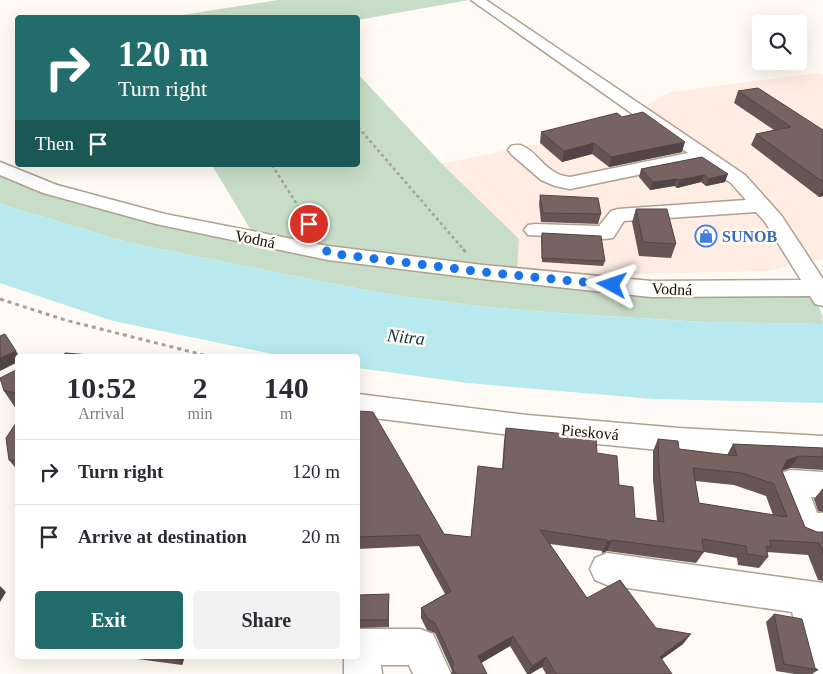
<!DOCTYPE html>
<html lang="en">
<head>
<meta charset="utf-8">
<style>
	body { margin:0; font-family:Georgia,serif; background:#f2f2f3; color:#2b2b33; height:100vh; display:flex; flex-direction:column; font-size:19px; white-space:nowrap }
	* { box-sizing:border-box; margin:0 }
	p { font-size:16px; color:#7c7c81 }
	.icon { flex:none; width:28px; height:28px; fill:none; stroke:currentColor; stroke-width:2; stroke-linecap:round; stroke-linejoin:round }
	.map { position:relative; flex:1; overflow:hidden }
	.details { position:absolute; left:15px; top:354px; width:345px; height:305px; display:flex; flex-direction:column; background:#fff; border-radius:5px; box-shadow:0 5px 20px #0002 }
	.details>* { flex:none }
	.guide { position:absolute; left:15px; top:15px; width:345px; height:152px; border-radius:5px; box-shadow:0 5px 20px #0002; background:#226d6b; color:#fff; overflow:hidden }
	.tools { position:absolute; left:752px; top:15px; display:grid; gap:10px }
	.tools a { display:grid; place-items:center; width:55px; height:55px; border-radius:5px; background:#fff; box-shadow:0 5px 20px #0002; font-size:25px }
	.pin { position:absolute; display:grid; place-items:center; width:42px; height:42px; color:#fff; margin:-21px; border:2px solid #fff; border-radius:50%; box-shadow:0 1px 5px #0007 }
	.me { position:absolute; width:55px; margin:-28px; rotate:275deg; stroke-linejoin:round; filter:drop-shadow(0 0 4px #0008) }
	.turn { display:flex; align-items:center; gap:18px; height:105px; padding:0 20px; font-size:22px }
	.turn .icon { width:65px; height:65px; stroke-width:2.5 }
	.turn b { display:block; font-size:35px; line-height:42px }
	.then { display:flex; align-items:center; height:48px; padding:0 20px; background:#0003; gap:10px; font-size:19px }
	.eta { display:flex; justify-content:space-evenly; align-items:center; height:85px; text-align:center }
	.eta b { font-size:30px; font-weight:800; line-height:35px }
	.action { display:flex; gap:10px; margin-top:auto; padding:10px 20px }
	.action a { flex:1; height:58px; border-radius:5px; background:#226d6b; color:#fff; font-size:20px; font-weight:800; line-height:58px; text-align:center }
	.action a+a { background:#f2f2f3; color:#2b2b33 }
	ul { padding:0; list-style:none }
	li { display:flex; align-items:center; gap:15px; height:65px; padding:0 20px; border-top:1px solid #e1e1e2 }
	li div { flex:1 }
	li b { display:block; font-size:19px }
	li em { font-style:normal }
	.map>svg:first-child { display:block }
	.industrial { fill:#ffece3 }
	.green { fill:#c8ddc7 }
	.water { fill:#b7e9ef }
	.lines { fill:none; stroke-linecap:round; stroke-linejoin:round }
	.minor-casing { stroke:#ada191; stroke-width:3 }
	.path-far1 { stroke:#a6a29b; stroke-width:2.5; stroke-dasharray:3 3; stroke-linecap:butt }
	.path { stroke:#a6a29b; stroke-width:3; stroke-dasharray:4 4; stroke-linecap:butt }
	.minor { fill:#fff; fill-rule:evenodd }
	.wall { fill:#665554; fill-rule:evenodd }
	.shaded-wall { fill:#534545 }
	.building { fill:#776362; stroke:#534545; fill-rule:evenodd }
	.route { stroke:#1a73e8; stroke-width:9; stroke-dasharray:0 16.2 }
	.labels { text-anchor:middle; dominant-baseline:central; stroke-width:5; stroke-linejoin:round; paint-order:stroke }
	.shop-label { font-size:16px; font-weight:bold; fill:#366cbe; stroke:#fffaf3; text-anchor:start }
	.street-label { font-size:16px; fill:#16120c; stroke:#fffaf3 }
	.water-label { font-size:18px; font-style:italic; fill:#0b3a3f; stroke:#fffaf3 }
</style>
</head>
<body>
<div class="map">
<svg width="823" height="674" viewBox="0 0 823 674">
	<rect width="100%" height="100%" fill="#fffaf3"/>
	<polygon class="industrial" points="819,73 823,75 823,259 767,271 596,275 517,269 442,164 606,129 670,92"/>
	<g class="green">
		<polygon points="278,0 469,0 358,20 358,18 169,17"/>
		<polygon points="358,74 442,164 519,239 517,269 255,237 212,165 358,165"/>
		<path d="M0 171 324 256 804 294C817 300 823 310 823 324L704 322 573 314 487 307 400 296 339 285 130 243 0 204Z"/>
	</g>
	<polygon class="water" points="0,204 130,243 339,285 400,296 487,307 573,314 704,322 823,324 823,403 653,399 468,383 358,368 358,356 282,356 113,321 0,283"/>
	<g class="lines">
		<g class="minor-casing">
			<g id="minor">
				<path d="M471 0H486L745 175 781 215 823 279V306L815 304 810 296 651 297 483 279 328 260 156 224 43 193 0 175V162L57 185 165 214 328 246 483 265 651 281 801 280 765 222 756 212 624 221 613 238 605 239 528 235 524 230 528 225 535 224 599 226 611 211 618 209 746 200 731 183 700 162 570 189 555 186 541 180 511 154 508 150 511 146C515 145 519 144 523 146 540 154 545 174 570 177L688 153Z"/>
				<polygon points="358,394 527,415 679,428 823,436 823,460 679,452 527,437 358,416"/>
				<polygon points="790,470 823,472 823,498 811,497 817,513 823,513 823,543 807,542 796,537 775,483 779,474"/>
				<polygon points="607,553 823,583 823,674 808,674 792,612 607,585 595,580 590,569 595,558"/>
				<polygon points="358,629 420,629 433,634 451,674 413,674 409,665 381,665 382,674 344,674 344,656 358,656"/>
			</g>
		</g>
		<g class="path-far1">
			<polyline points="358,127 464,250"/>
			<polyline points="272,165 316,234"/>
		</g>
		<g class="path">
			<polyline points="463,249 468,255"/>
			<polyline points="0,299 65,320 208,356"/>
		</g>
		<use href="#minor" class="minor"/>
	</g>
	<g class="wall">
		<polygon points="738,91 823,130 823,196 819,197 751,145 756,134 774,130 734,103"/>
		<polygon points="622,117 682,152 609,167 592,154 562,162 540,143 541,132"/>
		<polygon points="702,157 725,182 706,186 701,182 677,188 674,186 650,190 639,177 641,169"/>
		<polygon points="540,195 601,214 598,224 541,222 539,204"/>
		<polygon points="636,209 676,244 671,258 639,256 632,222"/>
		<polygon points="542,233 605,261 603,266 542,262 541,238"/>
		<polygon points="18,369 18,409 16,409 4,391"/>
		<path d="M358 411 444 534 471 537 477 478 502 469 504 441 506 428 597 453 619 485 635 518 657 521 653 480V451L658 439 679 449 727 455 733 444 823 448V470L790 468 782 471 805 527 817 532H823V581L818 580 808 555 767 552 768 557 759 568 738 565 737 558 704 552 696 563 607 551 602 553V551L550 544 587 598 656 628 683 644 662 659 672 674H546L542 667 530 674H527L510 646 481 663 487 674H451L452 671 435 633 427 630 421 618V608L445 594 419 546 358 549ZM695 481 734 485 766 496 773 515 699 503Z"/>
		<polygon points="18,420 18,471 9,460"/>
		<polygon points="823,488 823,512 818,511 814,499"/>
		<polygon points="358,595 389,602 389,627 358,628"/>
		<polygon points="774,614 815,668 818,670 812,674 795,674 776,671 766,622"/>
		<polygon points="115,656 185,656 182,665"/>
	</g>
	<g class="shaded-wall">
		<polygon points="685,142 682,152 609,167 611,157"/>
		<polygon points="594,143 592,154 562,162 564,151"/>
		<polygon points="728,174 725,182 706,186 709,179"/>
		<polygon points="704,175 701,182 677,188 679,180"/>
		<polygon points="677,179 674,186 650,190 653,182"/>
		<polygon points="823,190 823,196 819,197"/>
		<polygon points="16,351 19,356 18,356 18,362 0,371 0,358"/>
		<polygon points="799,456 790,468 778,472 787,460"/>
		<polygon points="612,540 607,551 602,553 607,542"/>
		<polygon points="0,586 6,592 0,602"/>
		<polygon points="691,634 683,644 652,666 660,657"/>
		<polygon points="513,636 510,646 476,666 478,656"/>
		<polygon points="175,656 185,656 182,665"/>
		<polygon points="546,657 542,667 530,674 528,674 532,666"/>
	</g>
	<g class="building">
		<polygon points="758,88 823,130 823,182 756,134 791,127 738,91"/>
		<polygon points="643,112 685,142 611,157 594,143 564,151 541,132 617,113 622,117"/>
		<polygon points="702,157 728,174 709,179 704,175 679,180 677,179 653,182 641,169"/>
		<polygon points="540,195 598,198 601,214 543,213"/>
		<polygon points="636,209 667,209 676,244 643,242"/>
		<polygon points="542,233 601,236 605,261 542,258"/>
		<polygon points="5,334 16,351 0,358 0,336"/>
		<polygon points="65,353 103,356 63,356"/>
		<polygon points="47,355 62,356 44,356"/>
		<polygon points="18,369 18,393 4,391 0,378"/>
		<path d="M358 411 373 412 444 534 471 537 478 466 503 469 506 428 596 437 597 453 617 456 619 485 633 487 635 518 664 522 659 468 658 439 678 441 679 449 737 456 733 444 823 448V457L799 456 787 460 782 471 805 527 817 532H823V553L819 543 770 540 771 547 766 546 768 557 747 554 746 546 702 539 704 552 612 540 607 542V540L540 530 587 598 620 580 656 628 691 634 660 657 672 674H556L546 657 532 666 513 636 478 656 487 674H456L452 667 454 664 435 623 428 619 421 608 451 591 419 535 358 537ZM693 468 742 473 774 484 787 517 699 503Z"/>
		<polygon points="18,420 18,461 9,460 6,438"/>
		<polygon points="389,594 388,620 358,620 358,595"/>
		<polygon points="774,614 802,619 815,668 818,670 784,664"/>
	</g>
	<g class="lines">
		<polyline class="route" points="309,224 328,253 483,272 612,285"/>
	</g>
	<defs>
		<g id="shop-ring" transform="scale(1.125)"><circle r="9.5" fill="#fffaf3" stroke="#3f7fe0" stroke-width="1.5"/><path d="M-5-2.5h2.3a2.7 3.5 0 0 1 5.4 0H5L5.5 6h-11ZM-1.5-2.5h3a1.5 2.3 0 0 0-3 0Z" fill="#3f7fe0"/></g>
	</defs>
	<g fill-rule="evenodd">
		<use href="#shop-ring" x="706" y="236"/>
	</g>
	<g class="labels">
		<g class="shop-label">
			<text x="722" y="236">SUNOB</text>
		</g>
		<g class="street-label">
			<text transform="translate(255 239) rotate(11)">Vodná</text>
			<text transform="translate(672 289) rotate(2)">Vodná</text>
			<text transform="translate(590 432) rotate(5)">Piesková</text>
		</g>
		<g class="water-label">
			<text transform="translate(406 337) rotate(6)">Nitra</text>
		</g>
	</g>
</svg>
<div class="tools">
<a><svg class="icon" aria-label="search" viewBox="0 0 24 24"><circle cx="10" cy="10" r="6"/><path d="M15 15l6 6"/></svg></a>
</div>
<div class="pin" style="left:309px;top:224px;background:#d93025"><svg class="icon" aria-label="arrive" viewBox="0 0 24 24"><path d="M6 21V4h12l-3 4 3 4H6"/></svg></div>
<svg class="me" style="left:612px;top:285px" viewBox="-20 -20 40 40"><path d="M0-17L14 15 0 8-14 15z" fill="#1a73e8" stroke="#fff" stroke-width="4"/></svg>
<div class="guide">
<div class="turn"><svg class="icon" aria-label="right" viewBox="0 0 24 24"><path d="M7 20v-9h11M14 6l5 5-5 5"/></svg><div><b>120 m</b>Turn right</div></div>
<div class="then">Then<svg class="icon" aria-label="arrive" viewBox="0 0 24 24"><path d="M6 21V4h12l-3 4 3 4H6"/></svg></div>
</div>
<section class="details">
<div class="eta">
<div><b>10:52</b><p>Arrival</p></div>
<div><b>2</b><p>min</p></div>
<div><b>140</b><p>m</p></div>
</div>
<ul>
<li><svg class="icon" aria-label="right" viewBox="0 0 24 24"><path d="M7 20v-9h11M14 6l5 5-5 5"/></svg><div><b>Turn right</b></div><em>120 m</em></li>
<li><svg class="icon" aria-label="arrive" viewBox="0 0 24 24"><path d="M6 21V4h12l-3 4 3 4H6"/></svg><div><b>Arrive at destination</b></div><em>20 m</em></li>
</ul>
<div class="action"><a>Exit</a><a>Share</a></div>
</section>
</div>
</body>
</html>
